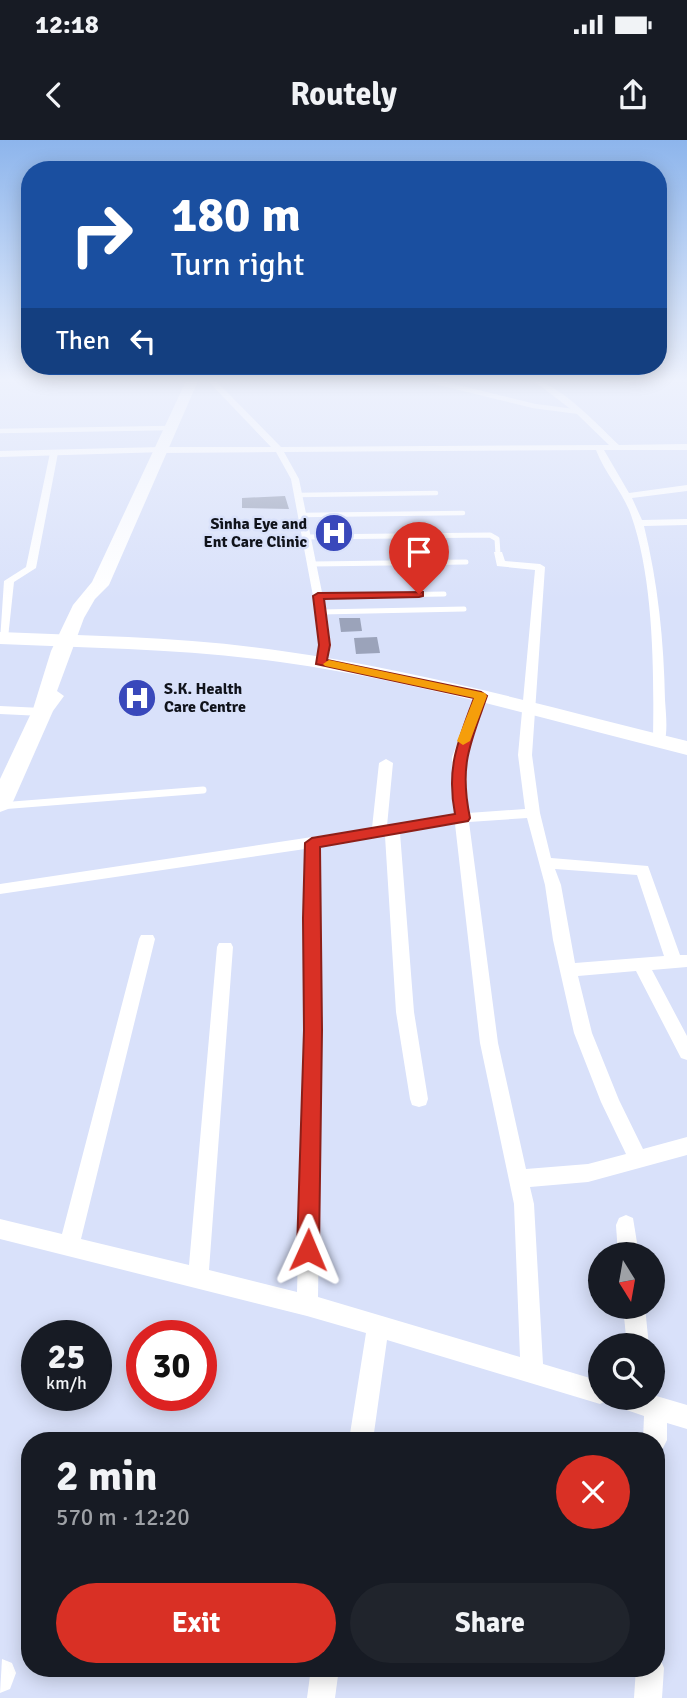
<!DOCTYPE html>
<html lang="en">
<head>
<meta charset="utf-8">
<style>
	body { margin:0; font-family:Signika,sans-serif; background:#20242c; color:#f1f3f6; height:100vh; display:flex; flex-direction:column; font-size:26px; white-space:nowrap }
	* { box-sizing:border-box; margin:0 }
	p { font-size:23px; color:#9ea1a6 }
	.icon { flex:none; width:38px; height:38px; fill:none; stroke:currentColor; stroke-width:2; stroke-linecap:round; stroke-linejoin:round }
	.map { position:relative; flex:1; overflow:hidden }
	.panel { position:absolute; left:21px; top:1292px; width:644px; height:245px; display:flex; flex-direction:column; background:#171b24; border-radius:28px; box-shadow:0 4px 18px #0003 }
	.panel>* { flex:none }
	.banner { position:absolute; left:21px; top:21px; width:646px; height:214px; border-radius:28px; box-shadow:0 4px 18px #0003; background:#1a4fa0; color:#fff; overflow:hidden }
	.needle { width:46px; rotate:169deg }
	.tools { position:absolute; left:588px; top:1102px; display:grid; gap:14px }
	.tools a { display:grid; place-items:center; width:77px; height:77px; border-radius:50%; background:#171b24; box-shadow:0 4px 18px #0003; font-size:35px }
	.speed { position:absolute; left:21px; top:1180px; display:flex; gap:14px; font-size:35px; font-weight:700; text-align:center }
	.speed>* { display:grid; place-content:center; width:91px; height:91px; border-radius:50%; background:#171b24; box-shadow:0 4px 18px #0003; line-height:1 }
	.speed small { font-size:18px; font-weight:400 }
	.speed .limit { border:10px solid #d22; background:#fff; color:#111 }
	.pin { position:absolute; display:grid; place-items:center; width:60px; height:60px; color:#fff; margin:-72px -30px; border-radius:50% 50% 50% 0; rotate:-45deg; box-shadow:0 0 7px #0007 }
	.pin .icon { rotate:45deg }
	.me { position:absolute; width:77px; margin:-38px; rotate:1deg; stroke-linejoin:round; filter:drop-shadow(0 0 5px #0008) }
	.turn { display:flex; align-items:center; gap:24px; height:147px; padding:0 35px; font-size:32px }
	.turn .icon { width:91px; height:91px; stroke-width:2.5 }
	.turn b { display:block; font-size:49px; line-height:60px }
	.then { display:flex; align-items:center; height:66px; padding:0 35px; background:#0003; gap:14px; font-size:26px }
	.round { display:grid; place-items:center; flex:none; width:74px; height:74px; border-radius:37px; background:#20242c }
	.summary { display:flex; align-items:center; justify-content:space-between; height:119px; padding:0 35px }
	h1 { font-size:42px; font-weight:700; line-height:52px }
	.primary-button { display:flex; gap:14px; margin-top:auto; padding:14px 35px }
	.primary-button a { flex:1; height:80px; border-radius:42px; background:#d93025; color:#fff; font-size:28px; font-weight:700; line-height:80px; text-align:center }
	.primary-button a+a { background:#20242c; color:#f1f3f6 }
	.status { display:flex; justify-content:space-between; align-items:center; height:49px; padding:0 35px; background:#171b24; direction:ltr }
	.status svg { height:19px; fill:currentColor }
	header { display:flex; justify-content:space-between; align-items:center; height:91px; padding:0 35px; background:#171b24; font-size:32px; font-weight:700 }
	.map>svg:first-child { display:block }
	.building { fill:#9ba3ba }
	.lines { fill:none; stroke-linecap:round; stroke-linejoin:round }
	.service-far2 { stroke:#fff; stroke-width:4.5 }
	.service-far1 { stroke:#fff; stroke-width:5 }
	.service { stroke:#fff; stroke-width:7 }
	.minor { fill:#fff; fill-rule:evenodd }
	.tertiary { fill:#fff; fill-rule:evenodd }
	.primary { fill:#fff; fill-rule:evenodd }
	.trunk { fill:#fff; fill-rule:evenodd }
	.route { fill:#d93025; stroke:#8d1f18; stroke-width:2 }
	.slow { fill:#f59e0b }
	.labels { text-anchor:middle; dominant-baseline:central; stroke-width:5; stroke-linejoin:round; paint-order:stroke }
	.far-poi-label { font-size:16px; font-weight:bold; fill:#10131b; stroke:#d9e1fa; text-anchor:end }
</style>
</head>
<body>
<div class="status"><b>12:18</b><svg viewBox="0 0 49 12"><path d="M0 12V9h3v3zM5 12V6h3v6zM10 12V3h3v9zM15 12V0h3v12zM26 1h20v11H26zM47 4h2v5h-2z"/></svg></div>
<header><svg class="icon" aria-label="back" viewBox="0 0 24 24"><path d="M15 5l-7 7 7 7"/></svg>Routely<svg class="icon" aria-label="share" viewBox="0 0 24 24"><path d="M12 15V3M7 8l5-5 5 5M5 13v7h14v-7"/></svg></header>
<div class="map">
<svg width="687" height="1558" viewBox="0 0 687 1558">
	<rect width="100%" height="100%" fill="#d9e1fa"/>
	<g class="building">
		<polygon points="285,356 289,369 242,368 242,358"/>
		<polygon points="339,478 360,478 362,491 341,492"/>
		<polygon points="377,497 380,513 356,514 354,498"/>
		<polygon points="132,547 150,549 138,571 121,570"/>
	</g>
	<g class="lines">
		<g class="service-far2">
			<polyline points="432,241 534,266 580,272"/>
			<polyline points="0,291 170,288"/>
			<polyline points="298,355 436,353"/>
			<polyline points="302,375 463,373"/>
		</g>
		<g class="service-far1">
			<polyline points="306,397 490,395 497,399 498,414"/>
			<polyline points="313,424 466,422"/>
			<polyline points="318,456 444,454"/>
			<polyline points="321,472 464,469"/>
		</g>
		<polyline class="service" points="0,666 203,650"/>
		<g class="minor">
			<path d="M208 241H216L281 307 609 305 577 274 534 241C557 241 601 288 619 305L687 304V310H604L629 353 687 345V351L632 358 642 380 687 379V385L644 386C658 443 664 502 665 560 666 574 668 592 664 604H654L653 601C654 532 654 440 631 375 623 352 605 334 596 310L284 312 299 339 326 472 331 505 327 522 321 526 315 522 319 505 316 472 291 339 276 312 160 313 156 310 160 307H271Z"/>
			<polygon points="54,310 58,313 36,428 14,442 8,498 0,501 4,441 26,427 50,313"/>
			<path d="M494 412H502L505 421 540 424 545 427 532 615 540 673 551 718 648 726 680 815H687V827L652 830 687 896V920L681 918 636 831 578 836 592 893 619 960 643 1009 687 997V1015L588 1042 530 1047 534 1064 543 1224 600 1241V1258H609L608 1260 600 1264 387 1200 373 1300H349L366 1193 307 1176 0 1099V1079L62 1094 139 799 141 795H153L155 799 81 1099 189 1125 217 807 219 803H231L233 807 209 1130 297 1152 304 890 305 709 0 754V744L372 688 379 623 386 619 393 623 387 686 454 675 452 617 475 556 481 552 487 556 466 617 468 673 525 669 518 615 535 430 497 426ZM527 678 545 745 553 800 574 893 601 962 626 1014 588 1024 526 1029 498 903 469 682ZM455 684 480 903 514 1064 520 1217 318 1157 322 890 319 707 385 696 396 872 410 959 412 965 419 967 426 965 428 959 414 872 400 693ZM555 729 637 735 664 816 575 823 561 745Z"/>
			<polygon points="0,566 42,568 48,572 42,576 0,574"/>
			<polygon points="626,1075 633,1078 639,1115 618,1115 616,1085 619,1078"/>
			<polygon points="623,1167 645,1167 649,1206 627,1206"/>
			<polygon points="653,1255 687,1265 687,1289 667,1283 667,1300 663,1308 656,1311 656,1300 643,1300 644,1276 615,1266 611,1258 653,1258"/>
			<polygon points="656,1517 660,1518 664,1528 662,1558 634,1558 636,1528 656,1528"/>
			<polygon points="2,1519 12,1523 16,1533 10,1549 0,1553"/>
			<polygon points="311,1528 339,1528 335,1558 307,1558"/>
		</g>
		<polygon class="tertiary" points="160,307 164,308 164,312 0,317 0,311"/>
		<path class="primary" d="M0 492C94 496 189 497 282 511 419 530 553 568 687 601V615C552 581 418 541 280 522 187 509 93 508 0 504Z"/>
		<polygon class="trunk" points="186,241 198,241 109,445 95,459 84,478 57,551 64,556 53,571 12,664 8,669 0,672 0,639 33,569 51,511 73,465 92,442"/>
	</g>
	<linearGradient id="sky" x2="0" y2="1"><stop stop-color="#8db5ec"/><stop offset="0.52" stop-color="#eef2fd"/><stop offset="1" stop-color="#eef2fd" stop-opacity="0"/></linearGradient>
	<rect width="687" height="460" fill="url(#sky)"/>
	<path class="route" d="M423 452V456L419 457 324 459 330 505 327 520 481 552 487 556C470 604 459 625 470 678L468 681 320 707 322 890 319 1110 315 1118 308 1121 301 1118 297 1110 304 890 303 778 305 703 312 698 455 674C446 627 458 602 474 558L316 524 319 505 313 456 318 453Z"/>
	<polygon class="slow" points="329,520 485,553 487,556 470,601 463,605 457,601 474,558 325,526 323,524"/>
	<defs>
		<g id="hospital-disc" transform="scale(2.0125)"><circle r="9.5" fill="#3948bb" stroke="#d9e1fa"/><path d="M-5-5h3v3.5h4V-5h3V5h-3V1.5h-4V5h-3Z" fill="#fff"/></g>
	</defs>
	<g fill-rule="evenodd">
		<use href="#hospital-disc" x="334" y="393"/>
		<use href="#hospital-disc" x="137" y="558"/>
	</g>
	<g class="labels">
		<g class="far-poi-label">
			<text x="307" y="384">Sinha Eye and<tspan x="307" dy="18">Ent Care Clinic</tspan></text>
			<text x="164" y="549" text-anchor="start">S.K. Health<tspan x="164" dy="18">Care Centre</tspan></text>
		</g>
	</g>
</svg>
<div class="tools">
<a><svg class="needle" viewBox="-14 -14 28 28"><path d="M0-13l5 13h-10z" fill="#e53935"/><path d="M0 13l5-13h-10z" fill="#9ea1a6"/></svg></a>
<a><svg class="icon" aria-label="search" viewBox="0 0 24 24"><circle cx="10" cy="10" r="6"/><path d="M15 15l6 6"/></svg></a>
</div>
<div class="speed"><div>25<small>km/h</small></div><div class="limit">30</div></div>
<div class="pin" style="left:419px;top:454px;background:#d93025"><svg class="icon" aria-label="arrive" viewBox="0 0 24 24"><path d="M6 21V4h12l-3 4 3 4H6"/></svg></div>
<svg class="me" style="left:308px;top:1110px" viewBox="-20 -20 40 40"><path d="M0-17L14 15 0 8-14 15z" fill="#d93025" stroke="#fff" stroke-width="4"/></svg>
<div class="banner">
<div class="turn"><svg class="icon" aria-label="right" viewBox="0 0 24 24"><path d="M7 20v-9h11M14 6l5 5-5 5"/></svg><div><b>180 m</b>Turn right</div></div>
<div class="then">Then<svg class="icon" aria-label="left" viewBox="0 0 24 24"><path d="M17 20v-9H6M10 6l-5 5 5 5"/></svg></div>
</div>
<section class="panel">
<div class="summary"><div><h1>2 min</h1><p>570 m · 12:20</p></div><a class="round" style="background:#d93025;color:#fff"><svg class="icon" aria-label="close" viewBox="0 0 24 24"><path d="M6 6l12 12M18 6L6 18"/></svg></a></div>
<div class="primary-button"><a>Exit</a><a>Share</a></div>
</section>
</div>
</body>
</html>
